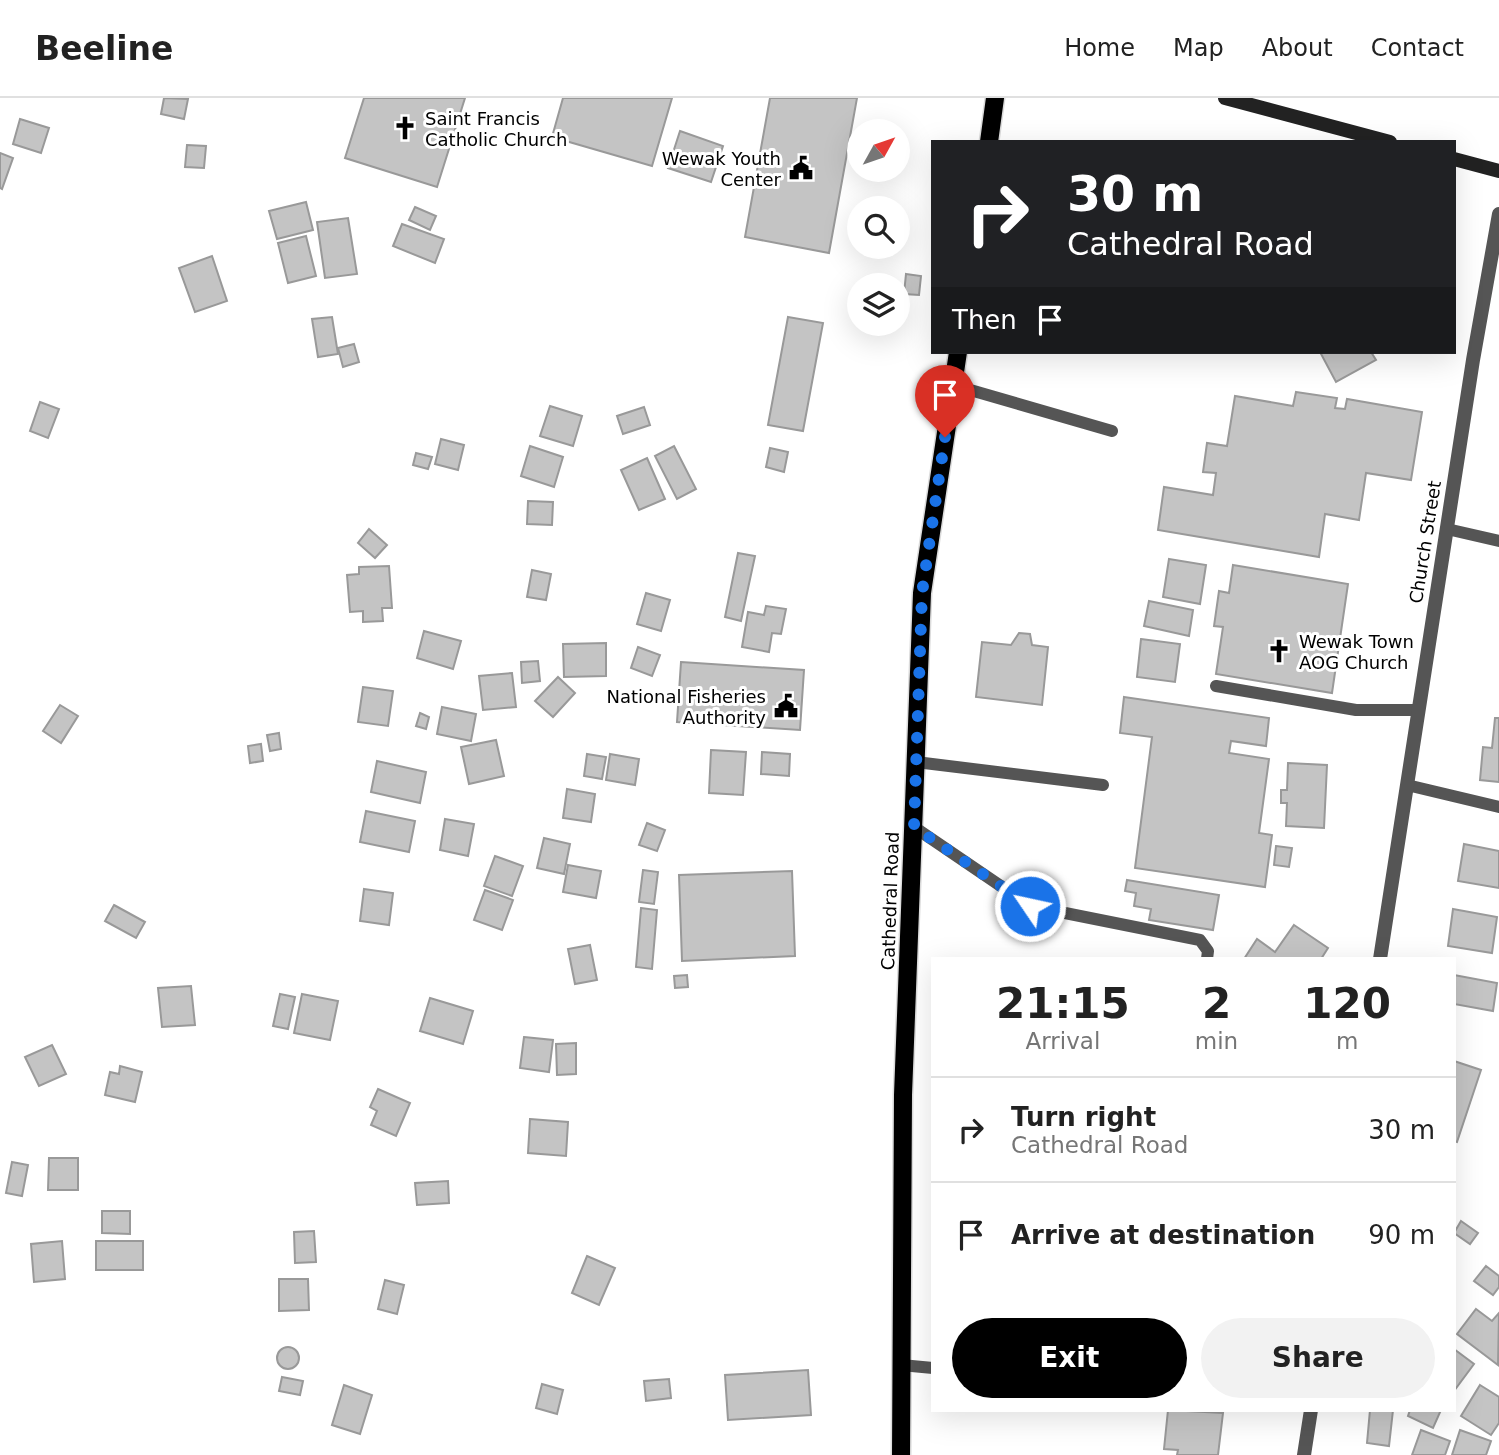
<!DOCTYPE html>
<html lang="en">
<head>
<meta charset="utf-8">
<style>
	body { margin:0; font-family:"DejaVu Sans",sans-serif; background:#f2f2f2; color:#222; height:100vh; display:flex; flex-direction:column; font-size:26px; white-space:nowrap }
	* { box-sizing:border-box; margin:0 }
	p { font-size:23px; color:#767676 }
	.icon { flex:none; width:38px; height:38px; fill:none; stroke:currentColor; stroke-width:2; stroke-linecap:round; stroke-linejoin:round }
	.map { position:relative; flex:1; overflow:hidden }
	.drawer { position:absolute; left:931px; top:859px; width:525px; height:455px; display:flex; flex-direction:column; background:#fff; border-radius:0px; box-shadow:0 7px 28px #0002 }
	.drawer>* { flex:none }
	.hud { position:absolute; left:931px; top:42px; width:525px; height:214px; border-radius:0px; box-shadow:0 7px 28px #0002; background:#202124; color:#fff; overflow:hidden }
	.needle { width:46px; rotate:50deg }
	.tools { position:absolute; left:847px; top:21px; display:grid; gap:14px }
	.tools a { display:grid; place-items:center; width:63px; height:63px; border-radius:50%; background:#fff; box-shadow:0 7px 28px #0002; font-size:35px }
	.pin { position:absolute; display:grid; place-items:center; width:60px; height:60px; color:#fff; margin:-72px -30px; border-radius:50% 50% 50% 0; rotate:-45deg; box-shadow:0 0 7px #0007 }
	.pin .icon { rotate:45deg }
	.me { position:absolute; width:77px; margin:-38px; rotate:304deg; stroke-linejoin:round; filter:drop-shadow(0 0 5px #0008) }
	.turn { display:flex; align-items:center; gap:24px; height:147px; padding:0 21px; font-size:32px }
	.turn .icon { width:91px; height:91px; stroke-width:2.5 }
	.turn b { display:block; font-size:49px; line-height:60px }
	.then { display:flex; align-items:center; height:66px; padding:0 21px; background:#0003; gap:14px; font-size:26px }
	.eta { display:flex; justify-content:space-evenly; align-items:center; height:119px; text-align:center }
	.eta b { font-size:42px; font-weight:600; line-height:49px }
	.cta { display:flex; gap:14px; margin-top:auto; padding:14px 21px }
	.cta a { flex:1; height:80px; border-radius:42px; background:#000; color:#fff; font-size:28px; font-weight:600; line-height:80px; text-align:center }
	.cta a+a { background:#f2f2f2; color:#222 }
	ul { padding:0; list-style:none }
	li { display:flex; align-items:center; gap:21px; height:105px; padding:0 21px; border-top:2px solid #e0e0e0 }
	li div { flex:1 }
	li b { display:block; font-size:26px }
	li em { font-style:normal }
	header { display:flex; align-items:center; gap:42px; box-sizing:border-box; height:98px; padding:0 35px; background:#fff; border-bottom:2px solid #e0e0e0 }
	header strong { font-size:33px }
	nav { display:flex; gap:38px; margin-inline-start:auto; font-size:24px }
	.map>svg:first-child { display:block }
	.building { fill:#c4c4c4; stroke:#999; stroke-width:2 }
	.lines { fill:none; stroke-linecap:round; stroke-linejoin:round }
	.primary-casing { stroke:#dbdbdb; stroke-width:21 }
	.lane { stroke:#555; stroke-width:12 }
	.street { stroke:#555; stroke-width:14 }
	.secondary { stroke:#222; stroke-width:14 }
	.primary { stroke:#000; stroke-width:18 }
	.route { stroke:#1a73e8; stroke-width:12; stroke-dasharray:0 21.6 }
	.labels { text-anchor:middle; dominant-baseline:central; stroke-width:6; stroke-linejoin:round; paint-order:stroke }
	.poi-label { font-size:18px; fill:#000; stroke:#fff; text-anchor:start }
	.street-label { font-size:18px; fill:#000; stroke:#fff }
</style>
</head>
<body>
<header>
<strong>Beeline</strong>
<nav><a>Home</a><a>Map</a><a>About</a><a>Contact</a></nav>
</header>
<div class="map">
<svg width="1499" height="1357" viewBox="0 0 1499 1357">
	<rect width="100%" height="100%" fill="#fff"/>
	<g class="building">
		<polygon points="164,0 188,1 184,21 161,16"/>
		<polygon points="364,0 465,0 437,89 345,60"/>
		<polygon points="563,0 672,0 652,68 552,39"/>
		<polygon points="770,0 857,0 829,155 745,139"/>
		<polygon points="20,21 49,30 41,55 13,46"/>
		<polygon points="680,33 723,48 711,84 668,70"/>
		<polygon points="187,47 206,48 204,70 185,69"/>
		<polygon points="0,55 13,60 2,91 0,90"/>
		<polygon points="306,104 313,132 277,141 269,113"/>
		<polygon points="415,109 436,118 430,132 409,122"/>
		<polygon points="348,120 357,176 325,180 317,124"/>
		<polygon points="402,126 444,141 435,165 393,148"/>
		<polygon points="306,138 316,178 288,185 278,145"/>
		<polygon points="212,158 227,203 195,214 179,170"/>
		<polygon points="906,176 921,178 919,197 904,196"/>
		<polygon points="332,219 338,256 318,259 312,221"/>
		<polygon points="788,219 823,225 803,333 768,327"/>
		<polygon points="354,246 359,264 343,269 338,250"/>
		<polygon points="1320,254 1371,254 1376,262 1336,284"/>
		<polygon points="1296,294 1337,300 1335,310 1345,311 1347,301 1422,314 1411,382 1366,375 1359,422 1325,416 1319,459 1158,432 1164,389 1213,397 1216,375 1203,374 1207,345 1227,348 1235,298 1293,308"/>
		<polygon points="40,304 59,311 48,340 30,333"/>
		<polygon points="550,308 582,318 573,348 540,338"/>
		<polygon points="644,309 650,327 623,336 617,318"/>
		<polygon points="441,341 464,347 458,372 435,366"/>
		<polygon points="530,348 563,359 554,389 521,378"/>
		<polygon points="674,348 696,391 677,401 655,358"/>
		<polygon points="770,350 788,354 784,374 766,369"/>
		<polygon points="416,355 432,359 428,371 413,367"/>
		<polygon points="647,360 665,401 639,412 621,372"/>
		<polygon points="528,403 553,404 552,427 527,426"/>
		<polygon points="369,431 387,447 375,460 358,445"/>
		<polygon points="738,455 755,458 741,523 725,519"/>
		<polygon points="1169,461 1206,467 1200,506 1163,499"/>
		<polygon points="1233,467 1348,486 1332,595 1216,576 1223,529 1214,528 1219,493 1229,495"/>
		<polygon points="389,468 392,510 382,510 383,523 363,524 363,513 350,514 347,477 359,476 359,469"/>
		<polygon points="532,472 551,476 546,502 527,499"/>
		<polygon points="646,495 670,502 661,533 637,526"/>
		<polygon points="1149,503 1193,512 1189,538 1144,528"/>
		<polygon points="766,508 786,511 781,536 772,535 769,554 742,549 748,514 764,517"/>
		<polygon points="424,533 461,543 453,571 417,560"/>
		<polygon points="1019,535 1030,536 1032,547 1048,549 1042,607 976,599 982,544 1011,547"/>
		<polygon points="1141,541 1180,546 1175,584 1137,579"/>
		<polygon points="606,545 606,578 564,579 563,546"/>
		<polygon points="638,549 660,557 652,578 631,570"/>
		<polygon points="538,563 540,583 522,585 521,564"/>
		<polygon points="681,564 804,572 800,632 677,624"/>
		<polygon points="512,575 516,609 483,612 479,578"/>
		<polygon points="558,579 575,595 553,619 535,603"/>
		<polygon points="363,589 393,593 388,628 358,624"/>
		<polygon points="1124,599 1269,620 1266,648 1231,643 1229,655 1269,661 1259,735 1272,737 1265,789 1135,770 1152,639 1120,635"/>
		<polygon points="60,607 78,618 61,645 43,633"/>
		<polygon points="442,609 476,616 471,643 437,636"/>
		<polygon points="420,615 429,619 426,631 416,628"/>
		<polygon points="1495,620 1499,620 1499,684 1480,682 1483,649 1492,650"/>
		<polygon points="279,635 281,651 270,653 267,637"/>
		<polygon points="496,642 504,678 469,686 461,649"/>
		<polygon points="261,646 263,663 250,665 248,648"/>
		<polygon points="711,652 746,654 743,697 709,695"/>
		<polygon points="762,654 790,656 789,678 761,676"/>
		<polygon points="587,656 606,659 602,681 584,678"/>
		<polygon points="610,656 639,661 635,687 606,682"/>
		<polygon points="377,663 426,674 420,705 371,694"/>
		<polygon points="1288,665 1327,667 1324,730 1286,728 1287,705 1281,705 1281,692 1287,692"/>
		<polygon points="567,691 595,696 591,724 563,720"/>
		<polygon points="366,713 415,723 409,754 360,744"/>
		<polygon points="445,721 474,726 468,758 440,752"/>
		<polygon points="647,725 665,732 657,753 639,747"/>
		<polygon points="544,740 570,746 564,776 537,770"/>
		<polygon points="1464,746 1499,753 1499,790 1458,783"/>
		<polygon points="1276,748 1292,750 1289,769 1274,767"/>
		<polygon points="495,758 523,768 512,798 484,788"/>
		<polygon points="568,767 601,773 596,800 563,794"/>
		<polygon points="643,772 658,774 654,806 639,804"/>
		<polygon points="792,773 795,858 682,863 679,777"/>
		<polygon points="1127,782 1219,797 1213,832 1149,822 1151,811 1134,808 1136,795 1125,793"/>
		<polygon points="364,791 393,795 389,827 360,823"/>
		<polygon points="485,792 513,802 502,832 474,822"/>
		<polygon points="114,807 145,824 136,840 105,823"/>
		<polygon points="641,810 657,812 652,871 636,869"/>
		<polygon points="1453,811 1497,819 1492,855 1448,848"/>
		<polygon points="1294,827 1328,850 1321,861 1244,861 1257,841 1275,854"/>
		<polygon points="590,847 597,882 575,886 568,851"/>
		<polygon points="687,877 688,889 675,890 674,878"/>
		<polygon points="1454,877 1497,885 1493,913 1454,906"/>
		<polygon points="191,888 195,927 162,929 158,890"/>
		<polygon points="280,896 295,899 288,931 273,928"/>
		<polygon points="302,896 338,903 330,942 294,935"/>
		<polygon points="430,900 473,913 463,946 420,933"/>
		<polygon points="524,939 553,942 549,974 520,970"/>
		<polygon points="576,945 576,976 557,977 556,946"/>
		<polygon points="52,947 66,976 39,988 25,959"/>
		<polygon points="1454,963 1481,972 1457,1044 1454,1043"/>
		<polygon points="120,968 142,974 135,1004 105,997 110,974 119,976"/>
		<polygon points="378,991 410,1005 396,1038 371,1027 377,1013 370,1009"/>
		<polygon points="530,1021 568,1024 566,1058 528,1055"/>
		<polygon points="49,1060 78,1060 78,1092 48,1092"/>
		<polygon points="12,1064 28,1067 22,1098 6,1095"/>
		<polygon points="448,1083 449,1105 417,1107 415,1085"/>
		<polygon points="102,1113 130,1113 130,1136 102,1135"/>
		<polygon points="1461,1123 1478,1135 1470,1146 1454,1135"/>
		<polygon points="314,1133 316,1164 295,1165 294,1134"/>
		<polygon points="62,1143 65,1181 34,1184 31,1146"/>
		<rect x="96" y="1143" width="47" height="29"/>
		<polygon points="587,1158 615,1170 599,1207 572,1195"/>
		<polygon points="1486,1168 1499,1178 1499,1189 1493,1197 1474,1183"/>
		<polygon points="279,1181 308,1181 309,1212 279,1213"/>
		<polygon points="385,1182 404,1187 397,1216 378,1211"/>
		<polygon points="1476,1211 1492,1223 1499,1215 1498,1267 1457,1236"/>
		<circle cx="288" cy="1260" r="11"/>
		<polygon points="1454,1251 1474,1266 1454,1293"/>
		<polygon points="808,1272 811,1317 728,1322 725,1277"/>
		<polygon points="282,1279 303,1283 300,1297 279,1293"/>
		<polygon points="669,1281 671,1300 646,1303 644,1283"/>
		<polygon points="542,1286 563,1292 557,1316 536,1310"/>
		<polygon points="344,1287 372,1297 360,1336 332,1327"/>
		<polygon points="1480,1287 1499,1299 1499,1325 1491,1337 1461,1318"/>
		<polygon points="1168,1312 1223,1315 1218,1357 1177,1357 1178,1352 1164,1351"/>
		<polygon points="1370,1312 1393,1312 1389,1348 1367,1345"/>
		<polygon points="1410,1312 1441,1312 1433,1330 1408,1318"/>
		<polygon points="1421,1332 1450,1343 1445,1357 1412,1357"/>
		<polygon points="1460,1332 1491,1343 1486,1357 1452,1357"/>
	</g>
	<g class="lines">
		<g class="primary-casing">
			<g id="primary">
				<polyline points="989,44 995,0"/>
				<polyline points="901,1357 903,997 922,495 958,254"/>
			</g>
		</g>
		<g class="lane">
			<polyline points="953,287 1112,333"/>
			<polyline points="1447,431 1499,443"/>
			<polyline points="1216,588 1356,612 1418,612"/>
			<polyline points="916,664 1103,687"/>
			<polyline points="1407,687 1499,709"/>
			<polyline points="914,729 1030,808 1200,842 1208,853 1207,861"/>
			<polyline points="901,1267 933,1270"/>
		</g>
		<g class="street">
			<polyline points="1380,861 1473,262 1499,116"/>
			<polyline points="1304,1357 1311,1312"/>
		</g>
		<g class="secondary">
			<polyline points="1225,0 1390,44"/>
			<polyline points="1454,61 1499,73"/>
		</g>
		<use href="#primary" class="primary"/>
	</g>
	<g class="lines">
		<polyline class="route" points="945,339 922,495 914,729 1030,808"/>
	</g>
	<defs>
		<g id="church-bare" transform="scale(1.89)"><path d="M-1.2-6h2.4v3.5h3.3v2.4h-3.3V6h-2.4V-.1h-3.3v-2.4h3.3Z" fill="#000" stroke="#fff" stroke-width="2.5" paint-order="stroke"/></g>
		<g id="civic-bare" transform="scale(1.89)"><path d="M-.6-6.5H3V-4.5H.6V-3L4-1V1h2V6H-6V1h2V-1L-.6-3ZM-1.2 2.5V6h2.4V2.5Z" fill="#000" stroke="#fff" stroke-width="2.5" paint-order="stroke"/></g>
	</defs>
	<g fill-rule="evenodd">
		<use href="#church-bare" x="405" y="30"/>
		<use href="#civic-bare" x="801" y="70"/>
		<use href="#church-bare" x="1279" y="553"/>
		<use href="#civic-bare" x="786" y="608"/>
	</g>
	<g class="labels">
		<g class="poi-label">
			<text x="425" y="20">Saint Francis<tspan x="425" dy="21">Catholic Church</tspan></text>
			<text x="781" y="60" text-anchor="end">Wewak Youth<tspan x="781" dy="21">Center</tspan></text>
			<text x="1299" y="543">Wewak Town<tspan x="1299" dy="21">AOG Church</tspan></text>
			<text x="766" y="598" text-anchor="end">National Fisheries<tspan x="766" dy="21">Authority</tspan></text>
		</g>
		<g class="street-label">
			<text transform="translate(1425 444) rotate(-81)">Church Street</text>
			<text transform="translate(890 803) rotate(-88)">Cathedral Road</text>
		</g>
	</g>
</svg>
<div class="tools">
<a><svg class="needle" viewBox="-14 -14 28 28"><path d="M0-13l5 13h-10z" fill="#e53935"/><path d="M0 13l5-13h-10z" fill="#767676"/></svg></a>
<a><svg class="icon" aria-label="search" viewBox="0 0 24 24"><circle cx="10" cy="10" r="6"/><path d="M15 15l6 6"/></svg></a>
<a><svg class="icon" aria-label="layers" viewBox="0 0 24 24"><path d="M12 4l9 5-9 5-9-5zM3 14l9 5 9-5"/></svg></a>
</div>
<div class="pin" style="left:945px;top:339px;background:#d93025"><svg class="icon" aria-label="arrive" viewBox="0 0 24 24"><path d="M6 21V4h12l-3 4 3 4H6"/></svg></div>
<svg class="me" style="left:1030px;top:808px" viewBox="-20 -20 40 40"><circle r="17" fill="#1a73e8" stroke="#fff" stroke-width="3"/><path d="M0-11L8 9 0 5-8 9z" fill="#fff"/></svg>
<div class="hud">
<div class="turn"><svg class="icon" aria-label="right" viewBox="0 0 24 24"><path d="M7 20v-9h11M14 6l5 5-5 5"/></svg><div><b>30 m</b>Cathedral Road</div></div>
<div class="then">Then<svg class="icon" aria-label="arrive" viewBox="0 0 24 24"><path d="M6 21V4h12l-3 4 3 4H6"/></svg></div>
</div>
<section class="drawer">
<div class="eta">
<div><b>21:15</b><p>Arrival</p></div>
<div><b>2</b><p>min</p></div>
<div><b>120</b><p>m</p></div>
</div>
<ul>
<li><svg class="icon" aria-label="right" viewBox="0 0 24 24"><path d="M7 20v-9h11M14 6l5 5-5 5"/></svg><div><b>Turn right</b><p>Cathedral Road</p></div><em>30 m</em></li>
<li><svg class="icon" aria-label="arrive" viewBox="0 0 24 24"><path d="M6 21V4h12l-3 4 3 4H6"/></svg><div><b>Arrive at destination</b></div><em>90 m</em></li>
</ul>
<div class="cta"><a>Exit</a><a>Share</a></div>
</section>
</div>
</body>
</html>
